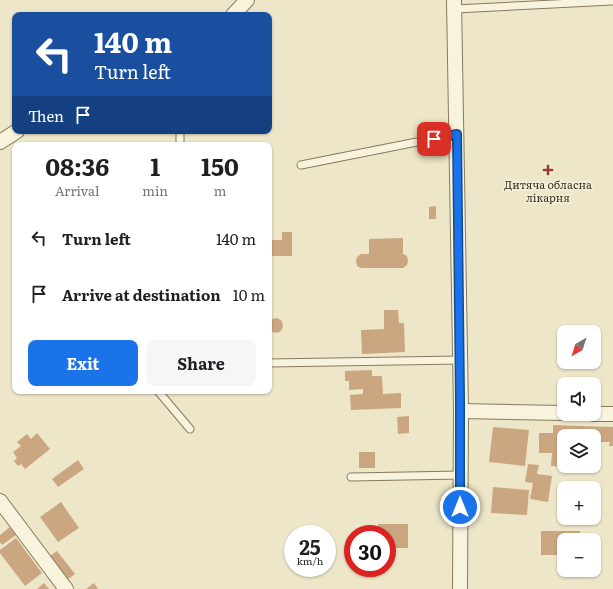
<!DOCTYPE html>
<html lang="en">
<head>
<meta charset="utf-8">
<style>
	body { margin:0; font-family:Literata,serif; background:#f6f6f6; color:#202124; height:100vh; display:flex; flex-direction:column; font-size:15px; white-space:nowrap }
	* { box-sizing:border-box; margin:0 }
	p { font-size:13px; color:#757577 }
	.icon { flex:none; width:22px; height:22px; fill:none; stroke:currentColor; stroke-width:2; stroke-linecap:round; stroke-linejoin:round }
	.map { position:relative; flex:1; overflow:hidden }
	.side { position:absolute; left:12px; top:142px; width:260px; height:252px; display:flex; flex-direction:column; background:#fff; border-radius:8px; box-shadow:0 1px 3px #0004 }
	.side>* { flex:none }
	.banner { position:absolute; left:12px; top:12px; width:260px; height:122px; border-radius:8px; box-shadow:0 1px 3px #0004; background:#1a4fa0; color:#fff; overflow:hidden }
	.needle { width:26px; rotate:219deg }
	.fabs { position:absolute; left:557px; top:325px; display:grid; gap:8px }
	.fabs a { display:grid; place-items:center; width:44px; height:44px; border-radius:8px; background:#fff; box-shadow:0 1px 3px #0004; font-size:20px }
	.speed { position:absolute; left:284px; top:525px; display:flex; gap:8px; font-size:20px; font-weight:700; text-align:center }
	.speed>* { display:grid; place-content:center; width:52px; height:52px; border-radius:50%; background:#fff; box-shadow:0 1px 3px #0004; line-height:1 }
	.speed small { font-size:10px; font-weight:400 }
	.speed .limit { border:6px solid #d22; background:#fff; color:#111 }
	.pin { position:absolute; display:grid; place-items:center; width:34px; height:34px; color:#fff; margin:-17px; border-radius:8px; box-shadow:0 2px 6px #0006 }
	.me { position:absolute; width:44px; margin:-22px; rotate:0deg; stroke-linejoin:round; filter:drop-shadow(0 0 3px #0008) }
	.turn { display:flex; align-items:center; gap:14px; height:84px; padding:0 16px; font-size:18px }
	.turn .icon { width:52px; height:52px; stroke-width:2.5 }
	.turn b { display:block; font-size:28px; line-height:34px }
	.then { display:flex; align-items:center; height:38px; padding:0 16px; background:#0003; gap:8px; font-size:15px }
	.eta { display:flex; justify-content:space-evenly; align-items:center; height:68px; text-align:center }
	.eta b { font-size:24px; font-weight:700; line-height:28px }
	.button { display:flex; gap:8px; margin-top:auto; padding:8px 16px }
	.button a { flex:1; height:46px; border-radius:8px; background:#1a73e8; color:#fff; font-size:16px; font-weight:700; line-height:46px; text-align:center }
	.button a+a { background:#f6f6f6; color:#202124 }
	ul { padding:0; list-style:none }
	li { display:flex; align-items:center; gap:12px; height:56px; padding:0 16px }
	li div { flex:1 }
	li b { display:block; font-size:15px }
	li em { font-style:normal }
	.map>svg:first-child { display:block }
	.building { fill:#caa780 }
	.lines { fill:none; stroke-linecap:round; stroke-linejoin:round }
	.service-casing { stroke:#897a5e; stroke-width:9 }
	.minor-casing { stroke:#897a5e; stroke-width:16 }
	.service { stroke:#f8f3dc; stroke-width:7 }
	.minor { stroke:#f8f3dc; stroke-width:14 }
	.route-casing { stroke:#114b97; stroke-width:10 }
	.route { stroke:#1a73e8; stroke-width:7 }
	.poi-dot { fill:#963b30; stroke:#f5f0d8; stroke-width:1.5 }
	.labels { text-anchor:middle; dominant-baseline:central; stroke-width:3; stroke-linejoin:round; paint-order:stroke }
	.poi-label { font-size:11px; fill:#3a3021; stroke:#f5f0d8 }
</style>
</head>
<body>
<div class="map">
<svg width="613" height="589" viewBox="0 0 613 589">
	<rect width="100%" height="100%" fill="#ede6c8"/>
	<g class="building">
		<polygon points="436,206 436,219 429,219 429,207"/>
		<polygon points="282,232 292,232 292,256 269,256 269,240 282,240"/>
		<polygon points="403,238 403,254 407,256 408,261 407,265 403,268 361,268 357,266 356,261 357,257 361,254 369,254 369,239"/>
		<polygon points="384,310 398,310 399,323 404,323 405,352 362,354 361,330 384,329"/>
		<polygon points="277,318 282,321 283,327 280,332 275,333 271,331 270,340 269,340 269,322 272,319"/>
		<polygon points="372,370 372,376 382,376 383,394 401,393 401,408 351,410 350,395 363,394 363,389 349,390 349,381 345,381 345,371"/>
		<polygon points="409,416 409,433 398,434 397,417"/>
		<polygon points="553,425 613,427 613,446 609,446 610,442 600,442 599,471 582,470 582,466 594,466 594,436 564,436 564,467 551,466 552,453 539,453 539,433 553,433"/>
		<polygon points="493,427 529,430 525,466 489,462"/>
		<polygon points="37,433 50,449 25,469 21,464 18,466 14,461 17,458 13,452 21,446 17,442 27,434 31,439"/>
		<rect x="359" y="452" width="16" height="16"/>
		<polygon points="78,460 84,469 58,487 52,479"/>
		<polygon points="528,464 539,465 537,474 552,476 548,502 530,499 533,483 525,482"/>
		<polygon points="493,487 529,490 527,515 491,513"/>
		<polygon points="61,502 79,528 58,542 40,517"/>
		<polygon points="378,524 408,524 408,548 387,548 387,534 378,534"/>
		<polygon points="10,527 16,535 2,545 0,542 0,535"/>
		<polygon points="541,531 580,531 580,540 564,540 564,555 541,555"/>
		<polygon points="16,538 42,573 25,586 0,553 0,550"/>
		<rect x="594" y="543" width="6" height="12"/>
		<polygon points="57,551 75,574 64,582 46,559"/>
		<polygon points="44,583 49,589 37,589"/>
		<polygon points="94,583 98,589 86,589"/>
	</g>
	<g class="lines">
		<g class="service-casing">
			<g id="service">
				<polyline points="455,9 613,1"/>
				<polyline points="180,131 180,145"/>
				<polyline points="301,165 457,134"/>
				<polyline points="269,363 460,360"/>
				<polyline points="158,391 190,429"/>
				<polyline points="351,477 461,475"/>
			</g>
		</g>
		<g class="minor-casing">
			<g id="minor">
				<polyline points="454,0 461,411 460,589"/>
				<polyline points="233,15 247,0"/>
				<polyline points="0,142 17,131"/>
				<polyline points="461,411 564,413"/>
				<polyline points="594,414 613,414"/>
				<polyline points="0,501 66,589"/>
			</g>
		</g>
		<use href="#service" class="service"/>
		<use href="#minor" class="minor"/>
	</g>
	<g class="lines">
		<g class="route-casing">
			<polyline id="route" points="434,139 457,134 460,398 460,507"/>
		</g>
		<use href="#route" class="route"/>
	</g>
	<path class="poi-dot" d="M546 164h4v4h4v4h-4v4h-4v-4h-4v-4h4z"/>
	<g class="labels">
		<g class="poi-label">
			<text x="548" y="184">Дитяча обласна<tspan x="548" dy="13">лікарня</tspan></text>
		</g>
	</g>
</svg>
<div class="fabs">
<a><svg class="needle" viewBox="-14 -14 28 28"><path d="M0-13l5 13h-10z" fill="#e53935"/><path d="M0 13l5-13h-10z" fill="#757577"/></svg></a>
<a><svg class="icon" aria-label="sound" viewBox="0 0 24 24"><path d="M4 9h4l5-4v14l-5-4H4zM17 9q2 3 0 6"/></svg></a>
<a><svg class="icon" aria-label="layers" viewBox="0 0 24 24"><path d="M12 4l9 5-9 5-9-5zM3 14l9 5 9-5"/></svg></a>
<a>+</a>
<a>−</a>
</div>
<div class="speed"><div>25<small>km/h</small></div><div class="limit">30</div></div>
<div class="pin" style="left:434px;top:139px;background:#d93025"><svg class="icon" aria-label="arrive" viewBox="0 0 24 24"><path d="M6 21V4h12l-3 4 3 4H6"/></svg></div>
<svg class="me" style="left:460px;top:507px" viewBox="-20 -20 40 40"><circle r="17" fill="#1a73e8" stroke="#fff" stroke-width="3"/><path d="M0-11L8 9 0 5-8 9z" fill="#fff"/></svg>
<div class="banner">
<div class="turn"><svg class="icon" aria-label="left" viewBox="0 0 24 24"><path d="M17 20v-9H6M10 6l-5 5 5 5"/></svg><div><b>140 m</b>Turn left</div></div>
<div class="then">Then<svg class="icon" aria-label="arrive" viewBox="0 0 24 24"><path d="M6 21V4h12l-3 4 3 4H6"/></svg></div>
</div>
<section class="side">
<div class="eta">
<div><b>08:36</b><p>Arrival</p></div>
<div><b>1</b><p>min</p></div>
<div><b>150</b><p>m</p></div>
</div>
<ul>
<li><svg class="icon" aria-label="left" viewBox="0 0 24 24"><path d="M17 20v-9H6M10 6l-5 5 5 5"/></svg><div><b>Turn left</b></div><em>140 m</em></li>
<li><svg class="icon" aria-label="arrive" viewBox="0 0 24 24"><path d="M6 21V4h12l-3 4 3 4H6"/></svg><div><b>Arrive at destination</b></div><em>10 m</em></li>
</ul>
<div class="button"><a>Exit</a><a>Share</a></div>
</section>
</div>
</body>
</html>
